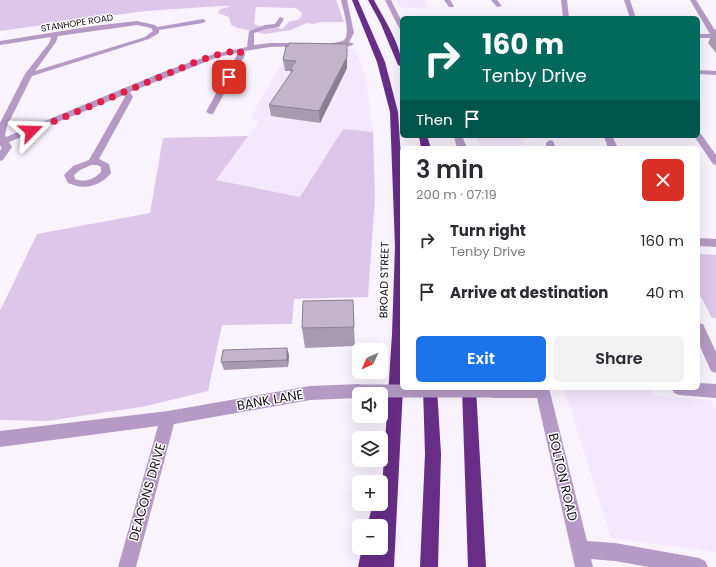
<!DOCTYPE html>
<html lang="en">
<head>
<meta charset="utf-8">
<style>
	body { margin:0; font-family:Poppins,sans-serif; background:#f2f2f3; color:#2b2b33; height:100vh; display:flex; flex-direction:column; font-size:15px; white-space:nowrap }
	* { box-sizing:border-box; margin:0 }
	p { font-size:13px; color:#7c7c81 }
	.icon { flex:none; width:22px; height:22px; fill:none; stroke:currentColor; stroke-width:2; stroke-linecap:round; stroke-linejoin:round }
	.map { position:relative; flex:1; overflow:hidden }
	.side { position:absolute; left:400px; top:146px; width:300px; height:244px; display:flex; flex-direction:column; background:#fff; border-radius:6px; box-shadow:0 4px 16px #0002 }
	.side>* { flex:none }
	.hud { position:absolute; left:400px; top:16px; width:300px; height:122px; border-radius:6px; box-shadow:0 4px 16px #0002; background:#00695c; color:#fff; overflow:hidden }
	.needle { width:26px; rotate:225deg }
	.controls { position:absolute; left:352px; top:343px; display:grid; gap:8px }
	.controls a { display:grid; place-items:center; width:36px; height:36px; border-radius:6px; background:#fff; box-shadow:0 4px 16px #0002; font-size:20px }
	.pin { position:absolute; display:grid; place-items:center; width:34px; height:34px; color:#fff; margin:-17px; border-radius:8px; box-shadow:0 2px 6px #0006 }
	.me { position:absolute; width:44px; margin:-22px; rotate:68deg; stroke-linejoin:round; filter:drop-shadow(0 0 3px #0008) }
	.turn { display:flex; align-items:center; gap:14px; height:84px; padding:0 16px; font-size:18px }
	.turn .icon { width:52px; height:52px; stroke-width:2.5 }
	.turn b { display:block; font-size:28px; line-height:34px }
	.then { display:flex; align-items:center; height:38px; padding:0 16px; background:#0003; gap:8px; font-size:15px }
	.round { display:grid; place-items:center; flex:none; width:42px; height:42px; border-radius:6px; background:#f2f2f3 }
	.overview { display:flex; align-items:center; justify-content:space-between; height:68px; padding:0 16px }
	h1 { font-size:24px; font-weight:600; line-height:30px }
	.cta { display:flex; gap:8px; margin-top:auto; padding:8px 16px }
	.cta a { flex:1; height:46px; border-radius:6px; background:#1a73e8; color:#fff; font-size:16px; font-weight:600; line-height:46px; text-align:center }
	.cta a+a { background:#f2f2f3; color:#2b2b33 }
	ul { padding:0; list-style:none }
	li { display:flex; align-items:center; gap:12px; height:52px; padding:0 16px }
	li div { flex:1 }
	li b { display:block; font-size:15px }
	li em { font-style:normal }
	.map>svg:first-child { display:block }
	.built { fill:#f4e9fc }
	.green { fill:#dcc6ea; fill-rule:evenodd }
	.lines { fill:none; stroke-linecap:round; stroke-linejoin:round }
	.minor { fill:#b49ac5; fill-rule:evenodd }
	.highway { fill:#682d87; fill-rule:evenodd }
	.minor-bridge { stroke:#b49ac5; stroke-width:13 }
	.wall { fill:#a79caf }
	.shaded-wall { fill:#887f8f }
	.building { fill:#c2b5cc; stroke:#887f8f }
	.route { stroke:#e11d48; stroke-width:7; stroke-dasharray:0 12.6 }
	.labels { text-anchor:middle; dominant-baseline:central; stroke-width:3; stroke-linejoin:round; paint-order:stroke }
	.far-street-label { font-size:9px; fill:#130e16; stroke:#fff }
	.street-label { font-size:11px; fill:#130e16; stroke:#fff }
	.near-street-label { font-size:13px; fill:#130e16; stroke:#fff }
</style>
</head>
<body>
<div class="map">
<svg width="716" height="567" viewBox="0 0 716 567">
	<rect width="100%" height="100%" fill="#f9f3fd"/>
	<g class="built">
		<polygon points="396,0 425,0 429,8 400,8"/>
		<polygon points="289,49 354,49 357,54 366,79 373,132 343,129 300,197 216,180 259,121 250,119"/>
		<polygon points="475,136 522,136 526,148 481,148"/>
		<polygon points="564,388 651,388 654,396 711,400 716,411 716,552 611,538"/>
	</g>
	<g class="green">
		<path d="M0 0H336L344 22H322L313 24 307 23 291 30 265 34 238 28 231 25 229 17 218 13 220 9 231 6H221L145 11 0 31ZM256 7 296 8 302 13 301 17 298 20 290 21 282 29C272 26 263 28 254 24Z"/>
		<polygon points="343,129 373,132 375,197 368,297 294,299 292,324 222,325 208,391 146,406 48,421 0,420 0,311 37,234 150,213 163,138 248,136 216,180 300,197"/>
		<polygon points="698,254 716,255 716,318 712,318 698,291"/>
	</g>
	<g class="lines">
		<g class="minor">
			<path d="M341 0H347L354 33 349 42 354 44C349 48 333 49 328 45L329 44C334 42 339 43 344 40 351 34 343 9 341 0Z"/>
			<polygon points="385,0 391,0 402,22 402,30 399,28"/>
			<polygon points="444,0 450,0 454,6 453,7 449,7"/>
			<polygon points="491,0 497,0 502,6 497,7"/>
			<polygon points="561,0 567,0 569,18 563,18"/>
			<polygon points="624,0 630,0 636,18 630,18"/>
			<polygon points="690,0 696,0 716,32 716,38 698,38 698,34 710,34"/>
			<path d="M281 17 284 19 279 27 266 29 254 33V45L270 43H305L308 45 307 46 270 47 244 51 245 55 213 114H210L206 112 237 55V53L218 57 130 92 133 97 99 159 109 164 111 173C100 187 83 190 68 183L64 175 73 166 89 160 125 97 124 95 9 142 12 147 3 160 0 161V151L2 147 0 146V123L25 74 50 42 51 37 0 45V41L93 26 137 21 155 25 157 27 203 19 206 21 203 23 159 30V33L149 39 32 76 7 126 5 135 6 137 168 70 214 54 247 47 249 31 265 25 275 24 279 18ZM137 25 151 28 153 31 145 37 35 71 56 42 58 36ZM91 165H97L101 167V172C94 179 85 183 75 179L74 175 80 170Z"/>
			<polygon points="698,70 716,71 716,75 698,74"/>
			<polygon points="698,133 701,134 716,155 716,165 713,164 694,136 698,136"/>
			<polygon points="454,136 462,136 467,148 457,148"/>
			<polygon points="604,136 612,136 618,148 608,148"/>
			<polygon points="550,140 553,141 556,148 546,148 546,143"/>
			<polygon points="698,238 716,239 716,247 698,246"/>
			<polygon points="698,323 703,324 716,352 716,373 711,371 698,342"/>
			<polygon points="698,383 716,384 716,398 679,395 674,393 672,388 698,388"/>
			<polygon points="359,384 364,386 366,391 365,394 359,394 359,398 310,400 174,424 136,567 118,567 158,426 0,447 0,431 168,411 310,386"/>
			<polygon points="487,388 549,388 587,541 615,543 699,558 705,561 708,567 649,567 615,561 591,559 593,567 575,567 537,398 493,398 488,396 486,391"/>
		</g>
		<g class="highway">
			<polygon points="352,0 358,0 385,62 398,112 402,174 403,388 394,567 358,567 362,548 381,548 381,526 367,526 373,504 381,504 392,334 395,247 390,112 377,62"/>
			<path d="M368 0H374C384 19 402 46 402 67L398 65 380 22Z"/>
			<polygon points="419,136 427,136 431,148 421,148"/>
			<polygon points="423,388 437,388 441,454 438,567 420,567 425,454"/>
			<polygon points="462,388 476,388 486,567 468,567"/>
		</g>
		<polyline class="minor-bridge" points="359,391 493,391"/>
	</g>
	<g class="wall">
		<polygon points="715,29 716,29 716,53 708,43"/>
		<polygon points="288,46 347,68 320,123 271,116 269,105 291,73 290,71 285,71 283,60"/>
		<polygon points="354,327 355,346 305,348 302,328"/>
		<polygon points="289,355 288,367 224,370 221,362"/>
	</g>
	<g class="shaded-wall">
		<polygon points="347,44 347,68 320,123 319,111"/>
		<polygon points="287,348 289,355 288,367 287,360"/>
	</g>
	<g class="building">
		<polygon points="289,43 347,44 347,57 319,111 269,105 293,70 290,69 296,61 283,60 286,46 288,46"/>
		<polygon points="353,300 354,327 302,328 303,301"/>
		<polygon points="287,348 287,360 221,362 223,350"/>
	</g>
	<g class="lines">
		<polyline class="route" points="31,131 198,61 216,55 240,50 241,54 229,77"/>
	</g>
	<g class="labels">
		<g class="far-street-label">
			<text transform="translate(77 23) rotate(-9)">STANHOPE ROAD</text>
		</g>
		<g class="street-label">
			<text transform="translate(384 280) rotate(-89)">BROAD STREET</text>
		</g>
		<g class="near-street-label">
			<text transform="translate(270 400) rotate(-10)">BANK LANE</text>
			<text transform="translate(563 477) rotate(77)">BOLTON ROAD</text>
			<text transform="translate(147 492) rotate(-74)">DEACONS DRIVE</text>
		</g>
	</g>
</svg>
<div class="controls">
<a><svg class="needle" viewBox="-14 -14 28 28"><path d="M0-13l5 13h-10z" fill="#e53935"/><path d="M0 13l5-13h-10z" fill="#7c7c81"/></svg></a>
<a><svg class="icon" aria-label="sound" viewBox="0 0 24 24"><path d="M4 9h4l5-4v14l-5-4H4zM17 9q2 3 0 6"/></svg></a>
<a><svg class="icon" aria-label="layers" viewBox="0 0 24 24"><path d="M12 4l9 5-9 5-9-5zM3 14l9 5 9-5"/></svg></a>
<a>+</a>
<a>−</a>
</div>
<div class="pin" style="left:229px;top:77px;background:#d93025"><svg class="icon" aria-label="arrive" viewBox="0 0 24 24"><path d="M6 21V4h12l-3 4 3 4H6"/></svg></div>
<svg class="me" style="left:31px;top:131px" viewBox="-20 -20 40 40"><path d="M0-17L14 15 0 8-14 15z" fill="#e11d48" stroke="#fff" stroke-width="4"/></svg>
<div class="hud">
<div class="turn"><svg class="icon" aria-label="right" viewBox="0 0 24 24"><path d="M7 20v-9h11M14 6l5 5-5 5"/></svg><div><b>160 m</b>Tenby Drive</div></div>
<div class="then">Then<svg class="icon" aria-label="arrive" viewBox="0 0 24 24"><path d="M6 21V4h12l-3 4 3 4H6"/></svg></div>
</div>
<section class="side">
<div class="overview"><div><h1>3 min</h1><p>200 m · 07:19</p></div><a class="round" style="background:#d93025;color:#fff"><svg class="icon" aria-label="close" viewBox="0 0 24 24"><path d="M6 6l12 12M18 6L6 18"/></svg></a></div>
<ul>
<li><svg class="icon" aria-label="right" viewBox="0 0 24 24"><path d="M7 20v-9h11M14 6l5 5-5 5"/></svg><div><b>Turn right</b><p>Tenby Drive</p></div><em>160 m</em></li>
<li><svg class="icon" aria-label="arrive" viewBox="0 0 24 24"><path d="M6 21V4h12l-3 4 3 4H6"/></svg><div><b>Arrive at destination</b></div><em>40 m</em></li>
</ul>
<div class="cta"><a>Exit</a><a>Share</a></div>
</section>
</div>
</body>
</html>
